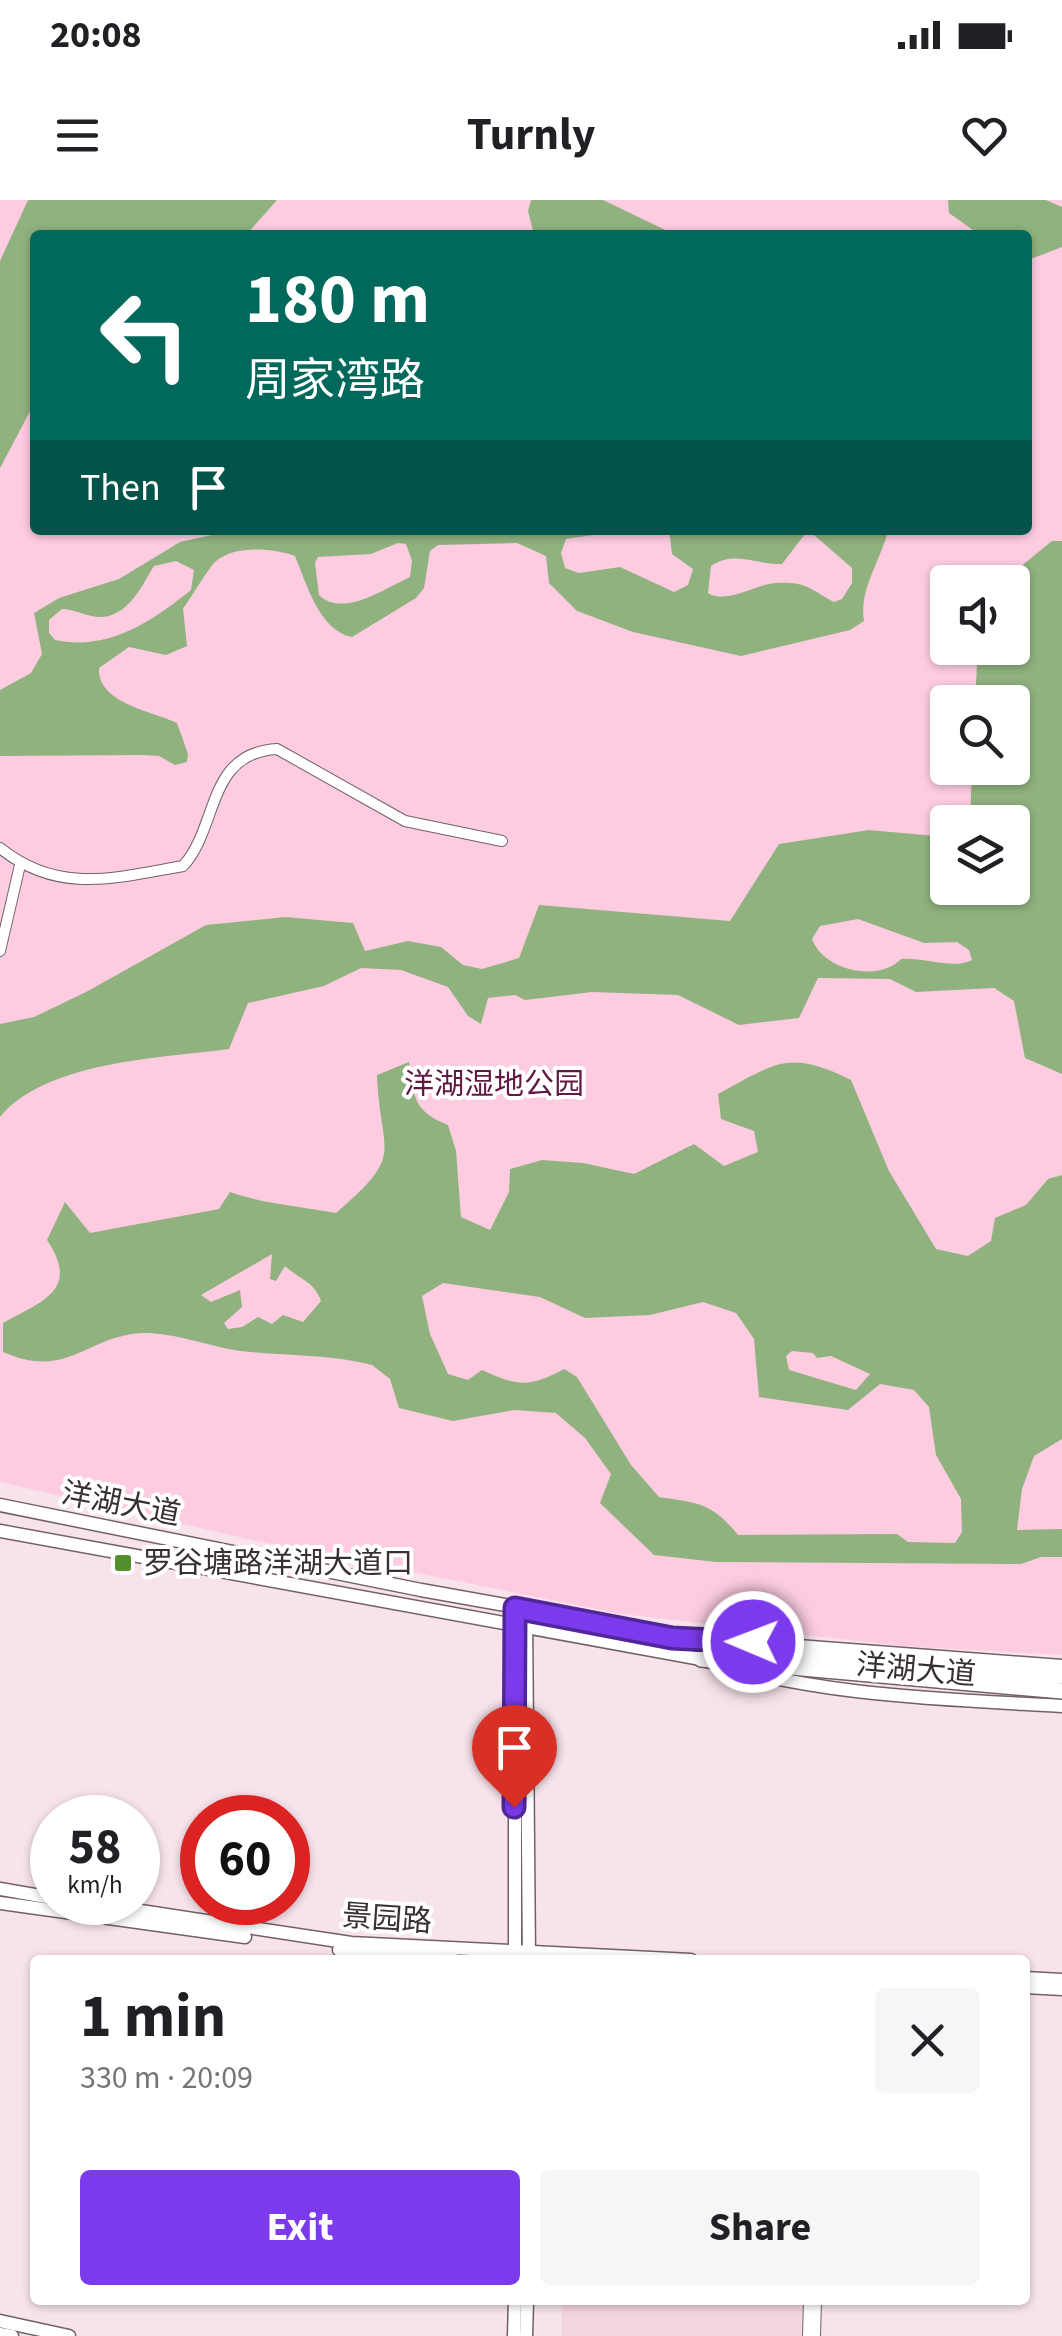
<!DOCTYPE html>
<html lang="en">
<head>
<meta charset="utf-8">
<style>
	body { margin:0; font-family:"Source Sans 3","Noto Sans SC",sans-serif; background:#f6f6f6; color:#202124; height:100vh; display:flex; flex-direction:column; font-size:38px; white-space:nowrap }
	* { box-sizing:border-box; margin:0 }
	p { font-size:32px; color:#757577 }
	.icon { flex:none; width:55px; height:55px; fill:none; stroke:currentColor; stroke-width:2; stroke-linecap:round; stroke-linejoin:round }
	.map { position:relative; flex:1; overflow:hidden }
	.sheet { position:absolute; left:30px; top:1755px; width:1000px; height:350px; display:flex; flex-direction:column; background:#fff; border-radius:10px; box-shadow:0 2px 8px #0004 }
	.sheet>* { flex:none }
	.top-card { position:absolute; left:30px; top:30px; width:1002px; height:305px; border-radius:10px; box-shadow:0 2px 8px #0004; background:#00695c; color:#fff; overflow:hidden }
	.tools { position:absolute; left:930px; top:365px; display:grid; gap:20px }
	.tools a { display:grid; place-items:center; width:100px; height:100px; border-radius:10px; background:#fff; box-shadow:0 2px 8px #0004; font-size:50px }
	.speed { position:absolute; left:30px; top:1595px; display:flex; gap:20px; font-size:50px; font-weight:700; text-align:center }
	.speed>* { display:grid; place-content:center; width:130px; height:130px; border-radius:50%; background:#fff; box-shadow:0 2px 8px #0004; line-height:1 }
	.speed small { font-size:25px; font-weight:400 }
	.speed .limit { border:15px solid #d22; background:#fff; color:#111 }
	.pin { position:absolute; display:grid; place-items:center; width:85px; height:85px; color:#fff; margin:-102px -42px; border-radius:50% 50% 50% 0; rotate:-45deg; box-shadow:0 0 10px #0007 }
	.pin .icon { rotate:45deg }
	.me { position:absolute; width:110px; margin:-55px; rotate:271deg; stroke-linejoin:round; filter:drop-shadow(0 0 8px #0008) }
	.turn { display:flex; align-items:center; gap:35px; height:210px; padding:0 50px; font-size:45px }
	.turn .icon { width:130px; height:130px; stroke-width:2.5 }
	.turn b { display:block; font-size:70px; line-height:85px }
	.then { display:flex; align-items:center; height:95px; padding:0 50px; background:#0003; gap:20px; font-size:38px }
	.round { display:grid; place-items:center; flex:none; width:105px; height:105px; border-radius:10px; background:#f6f6f6 }
	.headline { display:flex; align-items:center; justify-content:space-between; height:170px; padding:0 50px }
	h1 { font-size:60px; font-weight:700; line-height:75px }
	.cta { display:flex; gap:20px; margin-top:auto; padding:20px 50px }
	.cta a { flex:1; height:115px; border-radius:10px; background:#7c3aed; color:#fff; font-size:40px; font-weight:700; line-height:115px; text-align:center }
	.cta a+a { background:#f6f6f6; color:#202124 }
	.status { display:flex; justify-content:space-between; align-items:center; height:70px; padding:0 50px; background:#fff; direction:ltr }
	.status svg { height:28px; fill:currentColor }
	header { display:flex; justify-content:space-between; align-items:center; height:130px; padding:0 50px; background:#fff; font-size:45px; font-weight:700 }
	.map>svg:first-child { display:block }
	.built { fill:#f3d5e2 }
	.green { fill:#fdcce1; fill-rule:evenodd }
	.water { fill:#90b27e; fill-rule:evenodd }
	.lines { fill:none; stroke-linecap:round; stroke-linejoin:round }
	.minor-casing { stroke:#726067; stroke-width:12 }
	.major-casing { stroke:#726067; stroke-width:15 }
	.highway-casing { stroke:#726067; stroke-width:18 }
	.minor { stroke:#fff; stroke-width:10 }
	.major { stroke:#fff; stroke-width:12 }
	.highway { stroke:#fff; stroke-width:15 }
	.route-casing { stroke:#51269a; stroke-width:25 }
	.route { stroke:#7c3aed; stroke-width:18 }
	.poi-dot { fill:#548f2d; stroke:#fff; stroke-width:4 }
	.labels { text-anchor:middle; dominant-baseline:central; stroke-width:8; stroke-linejoin:round; paint-order:stroke }
	.park-label { font-size:30px; fill:#621941; stroke:#fff }
	.street-label { font-size:30px; fill:#383033; stroke:#fff }
	.poi-label { font-size:30px; fill:#383033; stroke:#fff; text-anchor:start }
</style>
</head>
<body>
<div class="status"><b>20:08</b><svg viewBox="0 0 49 12"><path d="M0 12V9h3v3zM5 12V6h3v6zM10 12V3h3v9zM15 12V0h3v12zM26 1h20v11H26zM47 4h2v5h-2z"/></svg></div>
<header><svg class="icon" aria-label="menu" viewBox="0 0 24 24"><path d="M4 6h16M4 12h16M4 18h16"/></svg>Turnly<svg class="icon" aria-label="heart" viewBox="0 0 24 24"><path d="M12 20l-8-8c-3-5 5-10 8-4 3-6 11-1 8 4z"/></svg></header>
<div class="map">
<svg width="1062" height="2136" viewBox="0 0 1062 2136">
	<rect width="100%" height="100%" fill="#f8e3ec"/>
	<polygon class="built" points="562,2100 803,2100 801,2136 562,2136"/>
	<path class="green" d="M0 0H1062V1455L902 1446 622 1414 248 1339 0 1282ZM35 35H1028V330H35ZM948 382H1012V448H948ZM948 502H1012V568H948ZM948 622H1012V688H948Z"/>
	<g class="water">
		<polygon points="28,0 277,0 246,35 35,35 35,202 0,268 0,61"/>
		<polygon points="531,0 603,0 676,35 534,35 528,11"/>
		<polygon points="948,0 1046,0 1062,7 1062,47 1028,60 1028,35 980,35 949,13"/>
		<path d="M235 330C273 330 338 339 372 330H627L566 339 561 353 565 368 579 373 620 367 674 392 688 385 693 369 672 354 669 330H886L887 334C879 364 859 390 864 421L850 430 741 456 633 432 577 411 549 383 546 356 517 343 438 345 430 351 424 388 416 398 352 437C319 431 306 382 295 356 272 348 234 345 215 362 210 366 190 399 183 409L187 446 166 455 129 447 99 468C97 503 151 511 177 523L188 554 187 562 175 565 159 556 144 555 0 556V490L31 473 42 454 34 413 59 398 119 379 180 342ZM805 334 814 335 852 368V383L842 399 834 402C811 390 807 381 776 383 756 384 726 405 708 393L711 366C736 350 756 365 782 364ZM398 343 406 344 412 361 410 377C384 389 343 418 319 395L315 363 318 357 371 354ZM176 361 194 370 191 390C150 423 107 451 55 440L49 433V420L62 409C75 409 88 418 103 417 130 414 142 385 154 366Z"/>
		<path d="M1052 341H1062V874L1025 858 1014 801 994 788 916 792 890 779 818 778 799 818 739 825 678 795 592 792 525 800 515 795 488 798 481 824 468 816 448 787 401 770 361 768 324 786 248 803 229 849C162 858 46 861 0 917V824L34 817 88 791 206 725 285 717 353 723 365 751 408 741 441 747 463 765 482 769 519 758 539 705 730 721 779 644 869 630 947 637 948 688H1012V622H970L972 568H1012V502H975L977 465 984 448H1012L1010 382 1015 371ZM858 719 924 743 957 742 969 750 972 760C953 770 924 757 901 759 878 783 823 770 812 739L820 726Z"/>
		<path d="M409 862C414 897 413 911 448 925L456 951 461 1017 490 1030 509 992 510 969 542 960 583 963 634 974 694 944 724 966 758 952 754 931 721 919 718 894C776 863 788 849 851 880L889 971 936 1049 968 1056 991 1041 995 1018 1026 1005 1048 979 1062 975V1239L1034 1256 1022 1289 1017 1330 1062 1329V1357H1041L1021 1364 716 1362 654 1355 600 1303 611 1274 585 1238 556 1213 514 1210 453 1221 399 1208 390 1179 372 1165C329 1154 285 1156 241 1151 211 1147 182 1135 150 1133 89 1131 70 1182 3 1152V1123C44 1100 80 1090 47 1040L65 1002 90 1033 219 1009 230 992C264 1004 299 1006 336 1013 407 952 380 956 377 875ZM272 1054 270 1079 276 1081 285 1066C300 1080 314 1081 321 1101L303 1122 283 1115 272 1124 258 1117 242 1127 228 1129 224 1123 242 1107 240 1090 211 1102 201 1095ZM443 1083 540 1097 585 1118 650 1115 703 1102 736 1113 754 1139 759 1197 848 1210 880 1184 914 1190 929 1207 936 1255 961 1299 962 1332 955 1343 908 1342 897 1334 738 1335C712 1303 699 1303 659 1297L631 1265 577 1177 564 1169C529 1188 517 1186 482 1170L468 1180 448 1174 430 1134 422 1096ZM792 1151 813 1153 817 1158 831 1156 870 1174 856 1190 789 1170 786 1156Z"/>
	</g>
	<g class="lines">
		<g class="minor-casing">
			<g id="minor">
				<path d="M0 648C58 695 115 678 183 666 219 627 206 553 277 549L405 621 502 641"/>
				<polyline points="0,751 20,665"/>
				<polyline points="808,2136 809,2100"/>
				<polyline points="815,2136 816,2100"/>
			</g>
		</g>
		<g class="major-casing">
			<g id="major">
				<polyline points="0,1305 421,1390 706,1441"/>
				<path d="M0 1331 701 1459C817 1496 941 1499 1062 1506"/>
				<polyline points="526,1418 529,1758"/>
				<polyline points="515,1420 515,1760"/>
				<polyline points="731,1441 1062,1466"/>
				<polyline points="0,1689 52,1698"/>
				<polyline points="82,1702 351,1743 691,1760"/>
				<polyline points="0,1703 245,1737"/>
				<polyline points="339,1750 455,1760"/>
				<polyline points="1025,1778 1062,1780"/>
				<polyline points="1025,1787 1062,1789"/>
				<polyline points="0,2121 69,2136"/>
				<polyline points="0,2134 12,2136"/>
				<polyline points="514,2136 515,2100"/>
				<polyline points="526,2136 527,2100"/>
			</g>
		</g>
		<g class="highway-casing">
			<g id="highway">
				<path d="M700 1441C819 1466 941 1470 1062 1476"/>
				<polyline points="701,1459 1062,1491"/>
			</g>
		</g>
		<use href="#minor" class="minor"/>
		<use href="#major" class="major"/>
		<use href="#highway" class="highway"/>
	</g>
	<g class="lines">
		<g class="route-casing">
			<polyline id="route" points="514,1607 515,1408 672,1438 753,1442"/>
		</g>
		<use href="#route" class="route"/>
	</g>
	<rect class="poi-dot" x="113" y="1353" width="20" height="20" rx="5"/>
	<g class="labels">
		<g class="park-label">
			<text x="494" y="884">洋湖湿地公园</text>
		</g>
		<g class="street-label">
			<text transform="translate(121 1304) rotate(11)">洋湖大道</text>
			<text transform="translate(916 1470) rotate(5)">洋湖大道</text>
			<text transform="translate(387 1719) rotate(4)">景园路</text>
		</g>
		<g class="poi-label">
			<text x="143" y="1363">罗谷塘路洋湖大道口</text>
		</g>
	</g>
</svg>
<div class="tools">
<a><svg class="icon" aria-label="sound" viewBox="0 0 24 24"><path d="M4 9h4l5-4v14l-5-4H4zM17 9q2 3 0 6"/></svg></a>
<a><svg class="icon" aria-label="search" viewBox="0 0 24 24"><circle cx="10" cy="10" r="6"/><path d="M15 15l6 6"/></svg></a>
<a><svg class="icon" aria-label="layers" viewBox="0 0 24 24"><path d="M12 4l9 5-9 5-9-5zM3 14l9 5 9-5"/></svg></a>
</div>
<div class="speed"><div>58<small>km/h</small></div><div class="limit">60</div></div>
<div class="pin" style="left:514px;top:1607px;background:#d93025"><svg class="icon" aria-label="arrive" viewBox="0 0 24 24"><path d="M6 21V4h12l-3 4 3 4H6"/></svg></div>
<svg class="me" style="left:753px;top:1442px" viewBox="-20 -20 40 40"><circle r="17" fill="#7c3aed" stroke="#fff" stroke-width="3"/><path d="M0-11L8 9 0 5-8 9z" fill="#fff"/></svg>
<div class="top-card">
<div class="turn"><svg class="icon" aria-label="left" viewBox="0 0 24 24"><path d="M17 20v-9H6M10 6l-5 5 5 5"/></svg><div><b>180 m</b>周家湾路</div></div>
<div class="then">Then<svg class="icon" aria-label="arrive" viewBox="0 0 24 24"><path d="M6 21V4h12l-3 4 3 4H6"/></svg></div>
</div>
<section class="sheet">
<div class="headline"><div><h1>1 min</h1><p>330 m · 20:09</p></div><a class="round"><svg class="icon" aria-label="close" viewBox="0 0 24 24"><path d="M6 6l12 12M18 6L6 18"/></svg></a></div>
<div class="cta"><a>Exit</a><a>Share</a></div>
</section>
</div>
</body>
</html>
